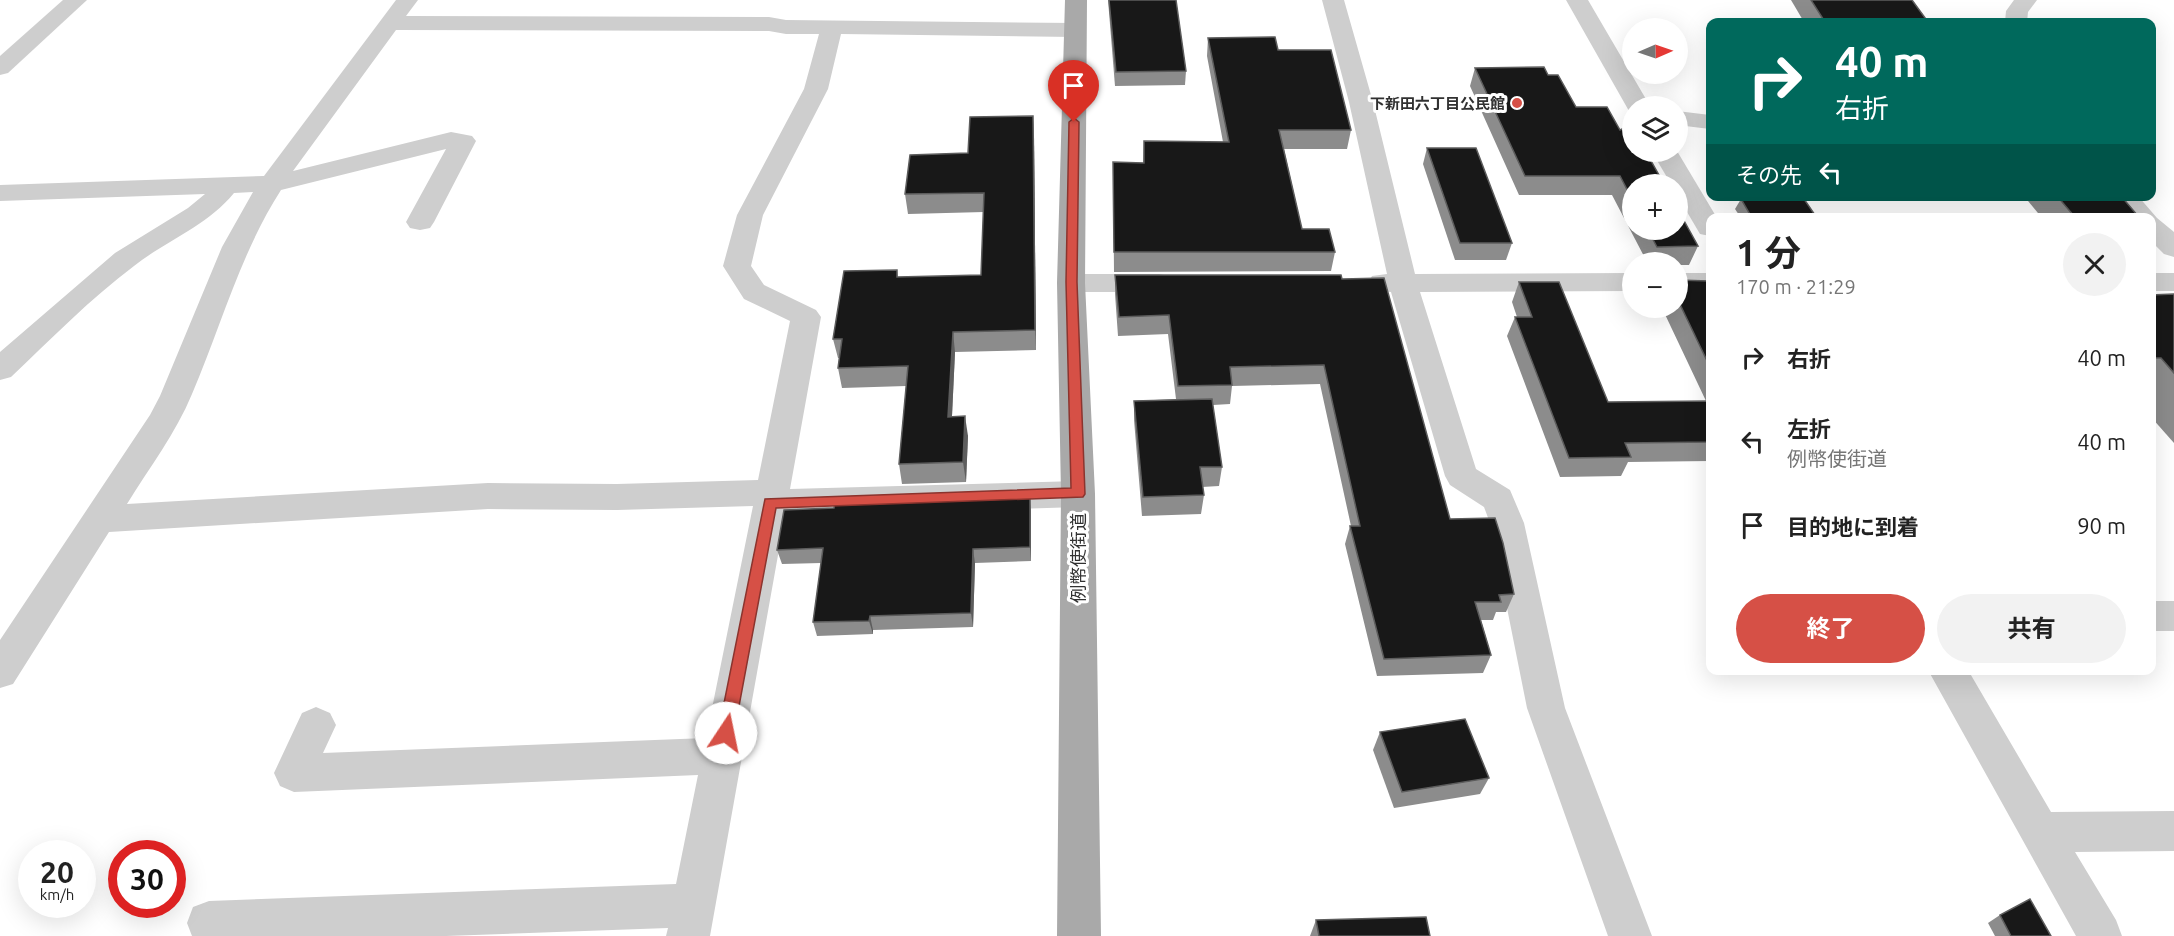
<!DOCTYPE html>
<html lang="ja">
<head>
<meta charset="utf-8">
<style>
	body { margin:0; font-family:Ubuntu,"Noto Sans JP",sans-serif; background:#f2f2f2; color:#222; height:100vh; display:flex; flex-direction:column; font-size:22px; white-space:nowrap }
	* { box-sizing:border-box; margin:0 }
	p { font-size:20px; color:#767676 }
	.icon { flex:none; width:33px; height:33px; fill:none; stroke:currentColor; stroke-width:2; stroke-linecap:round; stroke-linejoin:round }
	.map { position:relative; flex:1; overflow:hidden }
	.sheet { position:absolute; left:1706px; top:213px; width:450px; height:462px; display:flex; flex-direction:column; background:#fff; border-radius:12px; box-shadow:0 6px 24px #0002 }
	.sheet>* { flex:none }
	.guide { position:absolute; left:1706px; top:18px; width:450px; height:183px; border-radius:12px; box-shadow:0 6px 24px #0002; background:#00695c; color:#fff; overflow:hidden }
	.needle { width:39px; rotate:88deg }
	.controls { position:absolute; left:1622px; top:18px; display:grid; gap:12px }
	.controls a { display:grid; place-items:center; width:66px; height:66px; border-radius:50%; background:#fff; box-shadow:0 6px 24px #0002; font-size:30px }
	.speed { position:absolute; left:18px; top:840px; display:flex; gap:12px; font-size:30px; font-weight:700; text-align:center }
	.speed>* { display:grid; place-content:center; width:78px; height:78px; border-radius:50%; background:#fff; box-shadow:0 6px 24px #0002; line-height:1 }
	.speed small { font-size:15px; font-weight:400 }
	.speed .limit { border:9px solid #d22; background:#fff; color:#111 }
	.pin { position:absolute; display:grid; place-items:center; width:51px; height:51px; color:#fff; margin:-62px -26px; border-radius:50% 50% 50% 0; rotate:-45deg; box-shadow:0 0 6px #0007 }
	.pin .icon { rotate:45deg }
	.me { position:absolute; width:66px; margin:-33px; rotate:11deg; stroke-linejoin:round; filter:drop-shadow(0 0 4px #0008) }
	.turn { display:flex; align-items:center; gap:21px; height:126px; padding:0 30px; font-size:27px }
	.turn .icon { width:78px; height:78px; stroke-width:2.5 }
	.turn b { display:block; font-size:42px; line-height:51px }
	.then { display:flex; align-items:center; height:57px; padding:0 30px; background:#0003; gap:12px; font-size:22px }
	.round { display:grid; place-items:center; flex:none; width:63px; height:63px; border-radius:32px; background:#f2f2f2 }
	.head { display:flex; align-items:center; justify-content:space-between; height:102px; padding:0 30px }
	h1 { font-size:36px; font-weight:700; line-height:45px }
	.primary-button { display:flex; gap:12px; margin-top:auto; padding:12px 30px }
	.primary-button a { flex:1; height:69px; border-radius:36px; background:#d65046; color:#fff; font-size:24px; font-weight:700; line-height:69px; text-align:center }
	.primary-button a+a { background:#f2f2f2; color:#222 }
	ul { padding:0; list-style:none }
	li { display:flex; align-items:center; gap:18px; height:84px; padding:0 30px }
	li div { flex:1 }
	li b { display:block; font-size:22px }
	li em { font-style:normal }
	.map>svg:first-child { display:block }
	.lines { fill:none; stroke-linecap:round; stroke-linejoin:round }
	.minor { fill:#cecece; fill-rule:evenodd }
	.major { fill:#a9a9a9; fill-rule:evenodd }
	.wall { fill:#8c8c8c }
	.shaded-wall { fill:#5d5d5d }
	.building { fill:#181818; stroke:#5d5d5d; stroke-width:1.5 }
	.route { fill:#d65046; stroke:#8b342e; stroke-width:1.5 }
	.poi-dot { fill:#d65046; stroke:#fff; stroke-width:2 }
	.labels { text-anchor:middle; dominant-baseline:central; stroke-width:6; stroke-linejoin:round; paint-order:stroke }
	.far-poi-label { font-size:15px; font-weight:bold; fill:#313131; stroke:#fff; text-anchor:end }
	.street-label { font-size:18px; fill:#313131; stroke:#fff }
</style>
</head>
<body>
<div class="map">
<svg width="2174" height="936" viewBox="0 0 2174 936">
	<rect width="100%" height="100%" fill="#fff"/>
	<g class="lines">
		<g class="minor">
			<polygon points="63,0 87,0 8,73 0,75 0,56"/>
			<path d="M396 0H418L406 16 769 17 786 20 1075 23 1083 25 1086 30 1083 35 1075 37 841 34 828 89 763 215 751 266 764 285 816 310 821 317 790 489 1078 481 1090 485 1095 494 1090 503 1078 507 785 516 710 936H666L668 928 446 936H192L187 923 193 907 209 901 676 884 698 775 294 792 280 786 274 773 302 713 316 707 330 713 336 725 323 753 706 738 753 506 617 510 488 509 109 532 13 684 0 688V640L150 415 160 396 222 247 253 192 234 193C207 226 167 240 134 266 90 299 51 339 11 377L0 380V352L115 253 188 208 205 194 0 201V185L264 176ZM396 30 769 31 786 34H819L804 89 737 215 723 266 744 299 790 321 758 480 617 484 488 483 127 504C149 468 176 433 192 394 221 326 241 252 281 190L446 149 406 222 410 228 420 230 430 228 434 222 476 141 472 136 451 132 293 171Z"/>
			<polygon points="1322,0 1344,0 1373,102 1415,274 1632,273 1632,291 1420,292 1476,469 1510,490 1524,523 1565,708 1652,936 1608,936 1527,708 1490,523 1484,507 1450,485 1445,476 1391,292 1372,290 1368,283 1372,276 1387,274 1349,102"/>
			<polygon points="1566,0 1588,0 1650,106 1632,106 1632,112 1629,111"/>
			<polygon points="2014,0 2037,0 2028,12 2027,22 2005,22 2006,11"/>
			<polygon points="1677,111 1710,115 1710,129 1677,125"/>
			<polygon points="1677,151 1717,218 1710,218 1710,236 1700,234 1677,195 1677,184 1671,184 1652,152"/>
			<polygon points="2110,196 2138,196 2157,218 2174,232 2174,257 2164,254 2151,241 2151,218 2128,218"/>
			<rect x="1677" y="273" width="33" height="18"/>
			<rect x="2151" y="273" width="23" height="18"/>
			<polygon points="1071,274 1159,274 1169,276 1173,283 1169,290 1159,292 1071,292 1061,290 1057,283 1061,276"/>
			<rect x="2151" y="601" width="23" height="30"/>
			<polygon points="1928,670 1968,670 2051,812 2174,811 2174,851 2075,852 2116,920 2122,936 2076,936"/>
		</g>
		<polygon class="major" points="1065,0 1087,0 1085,283 1095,494 1101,936 1057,936 1061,494 1057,283"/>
	</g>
	<g class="wall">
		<polygon points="1108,0 1176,0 1186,71 1185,85 1115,86"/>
		<polygon points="1791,0 1912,0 1928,22 1804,22"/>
		<polygon points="1208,38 1278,50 1351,130 1347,149 1284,149 1302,229 1335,252 1331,271 1114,272 1113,162 1143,163 1144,141 1223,142 1207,56"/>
		<polygon points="1475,68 1548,75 1576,107 1632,184 1632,230 1677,230 1698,246 1689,265 1677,265 1677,262 1647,262 1612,195 1519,195 1470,86"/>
		<polygon points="1034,135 1036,350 955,352 952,416 968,436 966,482 902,484 899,464 906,386 842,388 838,368 839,358 838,358 833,339 897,270 898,277 981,275 984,212 908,214 905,194 968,153"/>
		<polygon points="1427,148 1512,243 1506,260 1455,260 1423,164"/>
		<polygon points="2024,196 2121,196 2138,216 2137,218 2042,218"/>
		<polygon points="1741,199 1817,218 1741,218 1735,209"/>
		<polygon points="1115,275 1342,279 1450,519 1514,594 1506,612 1496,612 1493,620 1481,620 1491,655 1483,673 1377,676 1345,544 1350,526 1351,526 1320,384 1232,386 1230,404 1213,405 1222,467 1219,486 1202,487 1204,495 1201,514 1142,516 1134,420 1134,401 1176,399 1168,334 1118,336 1115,294"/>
		<polygon points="1677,280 1710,283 1710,461 1628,462 1621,476 1560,477 1507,336 1515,317 1517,317 1512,302 1519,282 1608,402 1706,401 1662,308 1677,308"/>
		<polygon points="2174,294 2174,443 2151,417 2151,295"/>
		<polygon points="1031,511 1031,561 975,563 973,627 873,630 873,634 817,636 813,622 821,563 782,564 777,550"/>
		<polygon points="1380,732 1489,778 1480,794 1394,808 1373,750"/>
		<polygon points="2000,915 2051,936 1995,936 1988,923"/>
		<polygon points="1316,920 1430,936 1310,936"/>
	</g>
	<g class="shaded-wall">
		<polygon points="1033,116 1034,135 1036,350 1035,330"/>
		<polygon points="953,332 955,352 951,436 948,417"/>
		<polygon points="965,416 968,436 966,482 963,462"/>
		<polygon points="1030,496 1031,511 1031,561 1030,547"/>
		<polygon points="973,549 975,563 973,627 971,613"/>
		<polygon points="870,616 873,630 873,634 869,621"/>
	</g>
	<g class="building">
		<polygon points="1109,0 1176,0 1186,71 1116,72"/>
		<polygon points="1811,0 1912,0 1928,22 1825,22"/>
		<polygon points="1275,37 1278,50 1331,50 1351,130 1279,130 1302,229 1329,229 1335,252 1114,252 1113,162 1144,163 1144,141 1229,142 1208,38"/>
		<polygon points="1544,67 1548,75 1558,75 1576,107 1607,107 1620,130 1631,125 1632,127 1632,152 1646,152 1664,184 1632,184 1632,199 1620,176 1525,176 1475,68"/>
		<polygon points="1033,116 1035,330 953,332 948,417 965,416 963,462 899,464 908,366 838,368 842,339 833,339 844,271 897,270 897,277 981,275 984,193 905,194 910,155 968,153 970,117"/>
		<polygon points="1427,148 1476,148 1512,243 1460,243"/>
		<polygon points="2057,196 2121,196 2138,216 2074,216"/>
		<polygon points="1741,199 1804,199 1817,218 1752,218"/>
		<polygon points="1677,208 1698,246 1657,247 1648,230 1677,230"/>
		<polygon points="1115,275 1341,275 1342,279 1384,278 1450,519 1495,518 1503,543 1514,594 1499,595 1501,602 1475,602 1491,655 1384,659 1350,526 1360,526 1324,365 1230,367 1232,385 1178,386 1169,315 1119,317"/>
		<polygon points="1677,280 1709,281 1710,283 1710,367 1677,298"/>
		<polygon points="1519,282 1559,282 1608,402 1710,401 1710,442 1625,443 1631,457 1569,458 1515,317 1532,317"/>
		<polygon points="2174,294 2174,373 2161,358 2151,358 2151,295"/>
		<polygon points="1212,399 1222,467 1200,467 1204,495 1143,497 1134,401"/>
		<polygon points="1030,496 1030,547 973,549 971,613 870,616 869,621 813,622 823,548 777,550 784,510 834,508 835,502"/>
		<polygon points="1465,719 1489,778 1402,792 1380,732"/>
		<polygon points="2030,899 2051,936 2011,936 2000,915"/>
		<polygon points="1426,917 1430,936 1319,936 1316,920"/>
	</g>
	<polygon class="route" points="1074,118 1079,122 1077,282 1085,494 1083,497 776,508 734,733 731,739 726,741 720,739 718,733 765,499 1071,488 1066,282 1069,122"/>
	<circle class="poi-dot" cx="1517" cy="103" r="6"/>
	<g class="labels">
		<g class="far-poi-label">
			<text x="1505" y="103">下新田六丁目公民館</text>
		</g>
		<g class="street-label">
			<text transform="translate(1078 558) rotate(-90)">例幣使街道</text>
		</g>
	</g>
</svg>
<div class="controls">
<a><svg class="needle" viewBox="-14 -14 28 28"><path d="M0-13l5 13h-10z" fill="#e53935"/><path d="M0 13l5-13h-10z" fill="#767676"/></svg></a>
<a><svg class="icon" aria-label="layers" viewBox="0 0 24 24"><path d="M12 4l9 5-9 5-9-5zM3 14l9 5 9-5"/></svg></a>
<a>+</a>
<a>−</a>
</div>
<div class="speed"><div>20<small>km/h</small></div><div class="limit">30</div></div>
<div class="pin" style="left:1074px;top:122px;background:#d93025"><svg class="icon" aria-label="arrive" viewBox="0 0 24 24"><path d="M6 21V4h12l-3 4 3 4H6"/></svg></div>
<svg class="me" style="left:726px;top:733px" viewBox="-20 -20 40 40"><circle r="19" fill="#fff"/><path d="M0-13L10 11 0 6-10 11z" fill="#d65046"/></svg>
<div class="guide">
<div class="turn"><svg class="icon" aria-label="right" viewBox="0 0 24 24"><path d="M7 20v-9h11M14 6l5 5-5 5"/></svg><div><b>40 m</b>右折</div></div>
<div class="then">その先<svg class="icon" aria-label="left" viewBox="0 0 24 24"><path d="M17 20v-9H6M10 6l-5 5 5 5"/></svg></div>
</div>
<section class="sheet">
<div class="head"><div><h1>1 分</h1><p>170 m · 21:29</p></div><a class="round"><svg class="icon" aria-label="close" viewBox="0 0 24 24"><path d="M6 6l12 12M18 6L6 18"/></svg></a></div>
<ul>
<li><svg class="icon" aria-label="right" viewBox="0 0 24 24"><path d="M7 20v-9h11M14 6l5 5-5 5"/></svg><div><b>右折</b></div><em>40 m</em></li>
<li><svg class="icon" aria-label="left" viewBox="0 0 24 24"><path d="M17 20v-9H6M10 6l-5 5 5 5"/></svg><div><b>左折</b><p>例幣使街道</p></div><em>40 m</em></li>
<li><svg class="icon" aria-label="arrive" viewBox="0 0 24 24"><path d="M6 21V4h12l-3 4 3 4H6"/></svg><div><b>目的地に到着</b></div><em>90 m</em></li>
</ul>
<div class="primary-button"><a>終了</a><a>共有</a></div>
</section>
</div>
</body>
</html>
